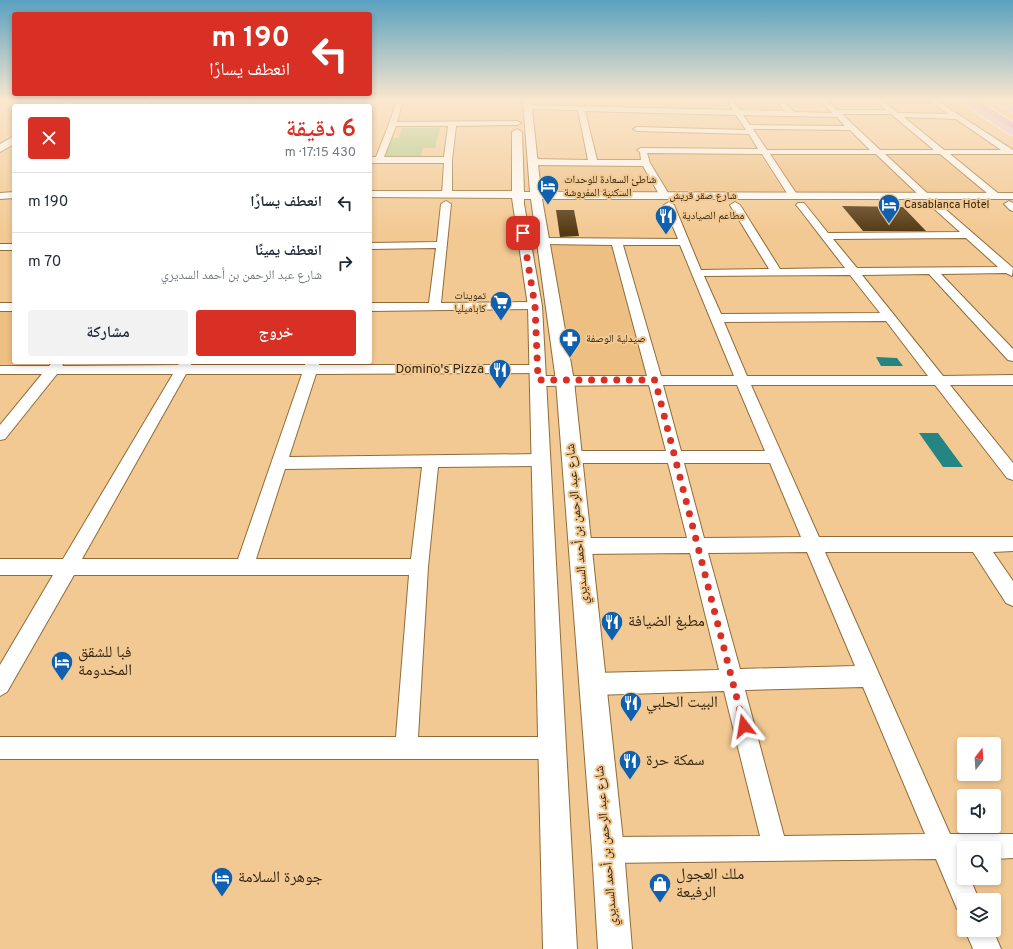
<!DOCTYPE html>
<html lang="ar">
<head>
<meta charset="utf-8">
<style>
	body { margin:0; font-family:Overpass,"Noto Naskh Arabic",sans-serif; background:#f2f2f3; color:#1f2937; direction:rtl; height:100vh; display:flex; flex-direction:column; font-size:15px; white-space:nowrap }
	* { box-sizing:border-box; margin:0 }
	p { font-size:13px; color:#747a83 }
	.icon { flex:none; width:22px; height:22px; fill:none; stroke:currentColor; stroke-width:2; stroke-linecap:round; stroke-linejoin:round }
	.map { position:relative; flex:1; overflow:hidden; direction:ltr }
	.sheet { position:absolute; left:12px; top:104px; width:360px; height:260px; display:flex; flex-direction:column; background:#fff; border-radius:4px; box-shadow:0 2px 6px #0003; direction:rtl }
	.sheet>* { flex:none }
	.hud { position:absolute; left:12px; top:12px; width:360px; height:84px; border-radius:4px; box-shadow:0 2px 6px #0003; direction:rtl; background:#d93025; color:#fff; overflow:hidden }
	.needle { width:26px; rotate:17deg }
	.fabs { position:absolute; left:957px; top:737px; display:grid; gap:8px }
	.fabs a { display:grid; place-items:center; width:44px; height:44px; border-radius:4px; background:#fff; box-shadow:0 2px 6px #0003; font-size:20px }
	.pin { position:absolute; display:grid; place-items:center; width:34px; height:34px; color:#fff; margin:-17px; border-radius:8px; box-shadow:0 2px 6px #0006 }
	.me { position:absolute; width:44px; margin:-22px; rotate:346deg; stroke-linejoin:round; filter:drop-shadow(0 0 3px #0008) }
	.turn { display:flex; align-items:center; gap:14px; height:84px; padding:0 16px; font-size:18px }
	.turn .icon { width:52px; height:52px; stroke-width:2.5 }
	.turn b { display:block; font-size:28px; line-height:34px }
	.round { display:grid; place-items:center; flex:none; width:42px; height:42px; border-radius:4px; background:#f2f2f3 }
	.headline { display:flex; align-items:center; justify-content:space-between; height:68px; padding:0 16px }
	h1 { font-size:24px; font-weight:600; line-height:30px; color:#d93025 }
	.primary-button { display:flex; gap:8px; margin-top:auto; padding:8px 16px }
	.primary-button a { flex:1; height:46px; border-radius:4px; background:#d93025; color:#fff; font-size:16px; font-weight:600; line-height:46px; text-align:center }
	.primary-button a+a { background:#f2f2f3; color:#1f2937 }
	ul { padding:0; list-style:none }
	li { display:flex; align-items:center; gap:12px; height:60px; padding:0 16px; border-top:1px solid #e0e1e3 }
	li div { flex:1 }
	li b { display:block; font-size:15px }
	li em { font-style:normal }
	.map>svg:first-child { display:block }
	.built { fill:#eebf83 }
	.green { fill:#9ec881 }
	.water { fill:#248583 }
	.building { fill:#533913 }
	.lines { fill:none; stroke-linecap:round; stroke-linejoin:round }
	.minor-casing { stroke:#916b37; stroke-width:2 }
	.tertiary-casing { stroke:#916b37; stroke-width:2 }
	.primary-casing { stroke:#fff; stroke-width:2 }
	.motorway-casing { stroke:#fff; stroke-width:2 }
	.minor { fill:#fff; fill-rule:evenodd }
	.tertiary { fill:#fff; fill-rule:evenodd }
	.primary { fill:#e2c7f1; fill-rule:evenodd }
	.motorway { fill:#cfa2e7; fill-rule:evenodd }
	.route { stroke:#d93025; stroke-width:7; stroke-dasharray:0 12.6 }
	.labels { text-anchor:middle; dominant-baseline:central; stroke-width:4; stroke-linejoin:round; paint-order:stroke }
	.far-poi-label { font-size:11px; fill:#34250f; stroke:#f3c993; text-anchor:start }
	.far-street-label { font-size:11px; fill:#34250f; stroke:#f3c993 }
	.poi-label { font-size:13px; fill:#34250f; stroke:#f3c993; text-anchor:end }
	.street-label { font-size:13px; fill:#34250f; stroke:#f3c993 }
	.near-poi-label { font-size:16px; fill:#34250f; stroke:#f3c993; text-anchor:start }
</style>
</head>
<body>
<div class="map">
<svg width="1013" height="949" viewBox="0 0 1013 949">
	<rect width="100%" height="100%" fill="#f3c993"/>
	<g class="built">
		<polygon points="934,100 956,100 980,115 958,116"/>
		<polygon points="646,151 758,152 783,191 664,190"/>
		<polygon points="767,153 874,153 916,193 795,194"/>
		<polygon points="882,153 937,153 987,193 924,193"/>
		<polygon points="537,164 643,164 653,192 541,192"/>
		<polygon points="547,243 615,243 651,378 567,379"/>
		<polygon points="0,309 14,309 14,362 52,362 50,365 0,365"/>
	</g>
	<polygon class="green" points="402,128 440,128 435,148 423,148 420,158 384,158 391,138 398,138"/>
	<g class="water">
		<polygon points="876,357 897,358 903,366 881,366"/>
		<polygon points="919,433 938,433 963,467 943,467"/>
	</g>
	<g class="building">
		<polygon points="842,206 903,207 926,231 863,231"/>
		<polygon points="556,210 574,210 579,236 560,237"/>
	</g>
	<g class="lines">
		<g class="minor-casing">
			<g id="minor">
				<polygon points="145,100 152,100 145,106 137,106"/>
				<polygon points="262,100 269,100 264,106 256,106"/>
				<polygon points="330,100 336,100 334,106 326,106"/>
				<path d="M397 100H403L397 122 517 121 521 123 517 125 456 126 452 160V194L447 197 442 194 444 163H370V157H376L389 124ZM396 126H448L444 157H384Z"/>
				<path d="M727 100H733L740 110 785 111 775 100H782L794 112 832 113 820 100H827L837 110H886L875 100H936L1013 150V154H950L999 194 1001 196 999 198H993L940 154H885L928 194 930 196 928 198H922L876 154H770L798 196 793 199 790 198 762 154 647 153 650 163 670 196 665 199 660 196 643 166 532 165 528 162 532 159 588 160 578 110 528 109 524 107 525 105 733 110ZM885 102H930L949 114 898 113ZM585 111 736 115 746 130 637 127 633 129 637 131 749 134 758 149 641 148 637 150 640 152 641 160H597ZM842 114H891L934 150H880ZM743 115 837 117 845 126 750 125ZM904 117 956 119 1001 150H944ZM753 129 850 130 870 150H767Z"/>
				<polygon points="446,201 451,204 441,303 535,302 539,303 541,306 539,309 370,311 370,303 429,303 436,248 370,249 370,243 437,242 441,204"/>
				<path d="M934 201 937 202 1013 268 1012 276 1006 273 941 274 1013 349V361L1008 360 929 274 862 275 943 376 1013 375V385H950L1013 463V480L1007 478 935 385H751L819 537H1013V551L993 552 1013 581V606L1006 603 973 552H825L950 834H1013V858L994 859V848H964V859H961L964 865V878H970L979 900H964V912L957 909 936 859 608 863 599 859 595 850 599 841 608 837 760 836 724 691 593 695 586 691 582 684 586 677 593 673 719 670 690 553 580 554 574 551 571 546 574 541 580 538H687L668 463H572L566 461 564 457 566 453 572 451H666L649 385 538 386 533 384 531 381 533 378 538 376H647L612 245 543 244 538 241 543 238 678 239 664 205 669 202 674 205 701 270 769 269 730 205 735 202 740 205 780 269 845 268 798 207 796 205 798 203H804L828 233 960 232 931 206 929 204 931 202ZM966 238 998 267 857 268 833 239ZM623 245H680L734 376H661ZM850 275 880 313 721 314 704 276ZM886 321 928 376H747L724 322ZM663 385H737L765 451H681ZM684 463H770L801 537 704 538ZM807 552 855 666 740 669 708 553ZM863 687 925 834 784 836 745 690Z"/>
				<polygon points="1009,201 1013,203 1013,211 1010,210 1004,204"/>
				<rect x="0" y="244" width="14" height="6"/>
				<rect x="0" y="303" width="14" height="8"/>
				<path d="M52 362H62L63 366 178 365 180 362H192L191 365H305L306 362H320L319 365H537L542 366 544 369 542 372 537 373 316 374 289 457 541 454 547 456 549 460 547 464 541 466 438 467 428 567 418 737H552L560 740 563 748 560 756 552 759H0V737H396L409 575H74L7 692 0 696V665L53 575H0V559H63L173 374H57L5 439 0 440V425L42 374H0V366H49ZM186 374H302L238 559H82ZM422 467 411 559H256L285 469Z"/>
				<polygon points="965,930 993,930 1001,949 973,949"/>
			</g>
		</g>
		<g class="tertiary-casing">
			<g id="tertiary">
				<polygon points="67,100 77,100 69,106 59,106"/>
				<polygon points="523,100 531,100 541,192 1013,193 1013,199 542,199 574,381 624,850 632,949 598,949 592,850 556,381 531,199 524,199 524,204 542,306 577,949 543,949 528,306 512,198 370,197 370,191 512,191 512,132 517,129 522,132 524,192 530,192"/>
				<polygon points="14,136 14,144 0,152 0,144"/>
				<polygon points="14,192 14,198 0,199 0,193"/>
			</g>
		</g>
		<g class="primary-casing">
			<g id="primary">
				<polygon points="957,100 968,100 1013,127 1013,135 1009,134"/>
				<polygon points="990,100 1001,100 1013,106 1013,113"/>
			</g>
		</g>
		<g class="motorway-casing">
			<polygon id="motorway" points="966,100 977,100 1013,122 1013,129"/>
		</g>
		<use href="#minor" class="minor"/>
		<use href="#tertiary" class="tertiary"/>
		<use href="#primary" class="primary"/>
		<use href="#motorway" class="motorway"/>
	</g>
	<linearGradient id="sky" x2="0" y2="1"><stop stop-color="#59a1c0"/><stop offset="0.43" stop-color="#fae7ce"/><stop offset="1" stop-color="#fae7ce" stop-opacity="0"/></linearGradient>
	<rect width="1013" height="233" fill="url(#sky)"/>
	<g class="lines">
		<polyline class="route" points="523,233 535,306 538,380 655,380 744,726"/>
	</g>
	<defs>
		<g id="hotel-pin" transform="scale(1.15)"><path d="M0 17L-7.5 6A9.5 9.5 0 1 1 7.5 6Z" fill="#0f60af" stroke="#f3c993"/><path d="M-6-4.5h1.5V1H6V5H4.5V3h-9V5H-6ZM-4 0a1.8 1.8 0 1 1 3.6 0ZM.5 0V-2.5h3Q6-2.5 6 0Z" fill="#fff"/></g>
		<g id="restaurant-pin" transform="scale(1.15)"><path d="M0 17L-7.5 6A9.5 9.5 0 1 1 7.5 6Z" fill="#0f60af" stroke="#f3c993"/><path d="M-5-6h1v4h1v-4h1v4h1v-4h1v5L-1.5 .5V6h-2V.5L-5-1ZM5-6V6H3V1.5H1.5Q1.5-4 5-6Z" fill="#fff"/></g>
		<g id="supermarket-pin" transform="scale(1.15)"><path d="M0 17L-7.5 6A9.5 9.5 0 1 1 7.5 6Z" fill="#0f60af" stroke="#f3c993"/><path d="M-6-5.5h2.5l.6 2H6L4.5 2H-2.5L-4.4-4H-6ZM-1.5 3.2a1.3 1.3 0 1 0 .1 0ZM3 3.2a1.3 1.3 0 1 0 .1 0Z" fill="#fff"/></g>
		<g id="pharmacy-pin" transform="scale(1.15)"><path d="M0 17L-7.5 6A9.5 9.5 0 1 1 7.5 6Z" fill="#0f60af" stroke="#f3c993"/><path d="M-2-6h4v4h4v4h-4v4h-4v-4h-4v-4h4Z" fill="#fff"/></g>
		<g id="shop-pin" transform="scale(1.15)"><path d="M0 17L-7.5 6A9.5 9.5 0 1 1 7.5 6Z" fill="#0f60af" stroke="#f3c993"/><path d="M-5-2.5h2.3a2.7 3.5 0 0 1 5.4 0H5L5.5 6h-11ZM-1.5-2.5h3a1.5 2.3 0 0 0-3 0Z" fill="#fff"/></g>
	</defs>
	<g fill-rule="evenodd">
		<use href="#hotel-pin" x="548" y="186"/>
		<use href="#hotel-pin" x="889" y="205"/>
		<use href="#restaurant-pin" x="666" y="216"/>
		<use href="#supermarket-pin" x="501" y="302"/>
		<use href="#pharmacy-pin" x="570" y="339"/>
		<use href="#restaurant-pin" x="500" y="370"/>
		<use href="#restaurant-pin" x="612" y="622"/>
		<use href="#hotel-pin" x="62" y="662"/>
		<use href="#restaurant-pin" x="631" y="703"/>
		<use href="#restaurant-pin" x="630" y="761"/>
		<use href="#hotel-pin" x="222" y="878"/>
		<use href="#shop-pin" x="660" y="884"/>
	</g>
	<g class="labels">
		<g class="far-poi-label">
			<text x="564" y="180">شاطئ السعادة للوحدات<tspan x="564" dy="13">السكنية المفروشة</tspan></text>
			<text x="904" y="205">Casablanca Hotel</text>
			<text x="682" y="216">مطاعم الصيادية</text>
			<text x="486" y="296" text-anchor="end">تموينات<tspan x="486" dy="13">كاباميليا</tspan></text>
			<text x="586" y="339">صيدلية الوصفة</text>
		</g>
		<g class="far-street-label">
			<text x="703" y="196">شارع صقر قريش</text>
		</g>
		<g class="poi-label">
			<text x="484" y="370">Domino's Pizza</text>
		</g>
		<g class="street-label">
			<text transform="translate(578 524) rotate(-95)">شارع عبد الرحمن بن أحمد السديري</text>
			<text transform="translate(607 846) rotate(-95)">شارع عبد الرحمن بن أحمد السديري</text>
		</g>
		<g class="near-poi-label">
			<text x="628" y="622">مطبغ الضيافة</text>
			<text x="78" y="653">فبا للشقق<tspan x="78" dy="18">المخدومة</tspan></text>
			<text x="646" y="703">البيت الحلبي</text>
			<text x="646" y="761">سمكة حرة</text>
			<text x="676" y="875">ملك العجول<tspan x="676" dy="18">الرفيعة</tspan></text>
			<text x="238" y="878">جوهرة السلامة</text>
		</g>
	</g>
</svg>
<div class="fabs">
<a><svg class="needle" viewBox="-14 -14 28 28"><path d="M0-13l5 13h-10z" fill="#e53935"/><path d="M0 13l5-13h-10z" fill="#747a83"/></svg></a>
<a><svg class="icon" aria-label="sound" viewBox="0 0 24 24"><path d="M4 9h4l5-4v14l-5-4H4zM17 9q2 3 0 6"/></svg></a>
<a><svg class="icon" aria-label="search" viewBox="0 0 24 24"><circle cx="10" cy="10" r="6"/><path d="M15 15l6 6"/></svg></a>
<a><svg class="icon" aria-label="layers" viewBox="0 0 24 24"><path d="M12 4l9 5-9 5-9-5zM3 14l9 5 9-5"/></svg></a>
</div>
<div class="pin" style="left:523px;top:233px;background:#d93025"><svg class="icon" aria-label="arrive" viewBox="0 0 24 24"><path d="M6 21V4h12l-3 4 3 4H6"/></svg></div>
<svg class="me" style="left:744px;top:726px" viewBox="-20 -20 40 40"><path d="M0-17L14 15 0 8-14 15z" fill="#d93025" stroke="#fff" stroke-width="4"/></svg>
<div class="hud">
<div class="turn"><svg class="icon" aria-label="left" viewBox="0 0 24 24"><path d="M17 20v-9H6M10 6l-5 5 5 5"/></svg><div><b>190 m</b>انعطف يسارًا</div></div>
</div>
<section class="sheet">
<div class="headline"><div><h1>6 دقيقة</h1><p>430 m · 17:15</p></div><a class="round" style="background:#d93025;color:#fff"><svg class="icon" aria-label="close" viewBox="0 0 24 24"><path d="M6 6l12 12M18 6L6 18"/></svg></a></div>
<ul>
<li><svg class="icon" aria-label="left" viewBox="0 0 24 24"><path d="M17 20v-9H6M10 6l-5 5 5 5"/></svg><div><b>انعطف يسارًا</b></div><em>190 m</em></li>
<li><svg class="icon" aria-label="right" viewBox="0 0 24 24"><path d="M7 20v-9h11M14 6l5 5-5 5"/></svg><div><b>انعطف يمينًا</b><p>شارع عبد الرحمن بن أحمد السديري</p></div><em>70 m</em></li>
</ul>
<div class="primary-button"><a>خروج</a><a>مشاركة</a></div>
</section>
</div>
</body>
</html>
